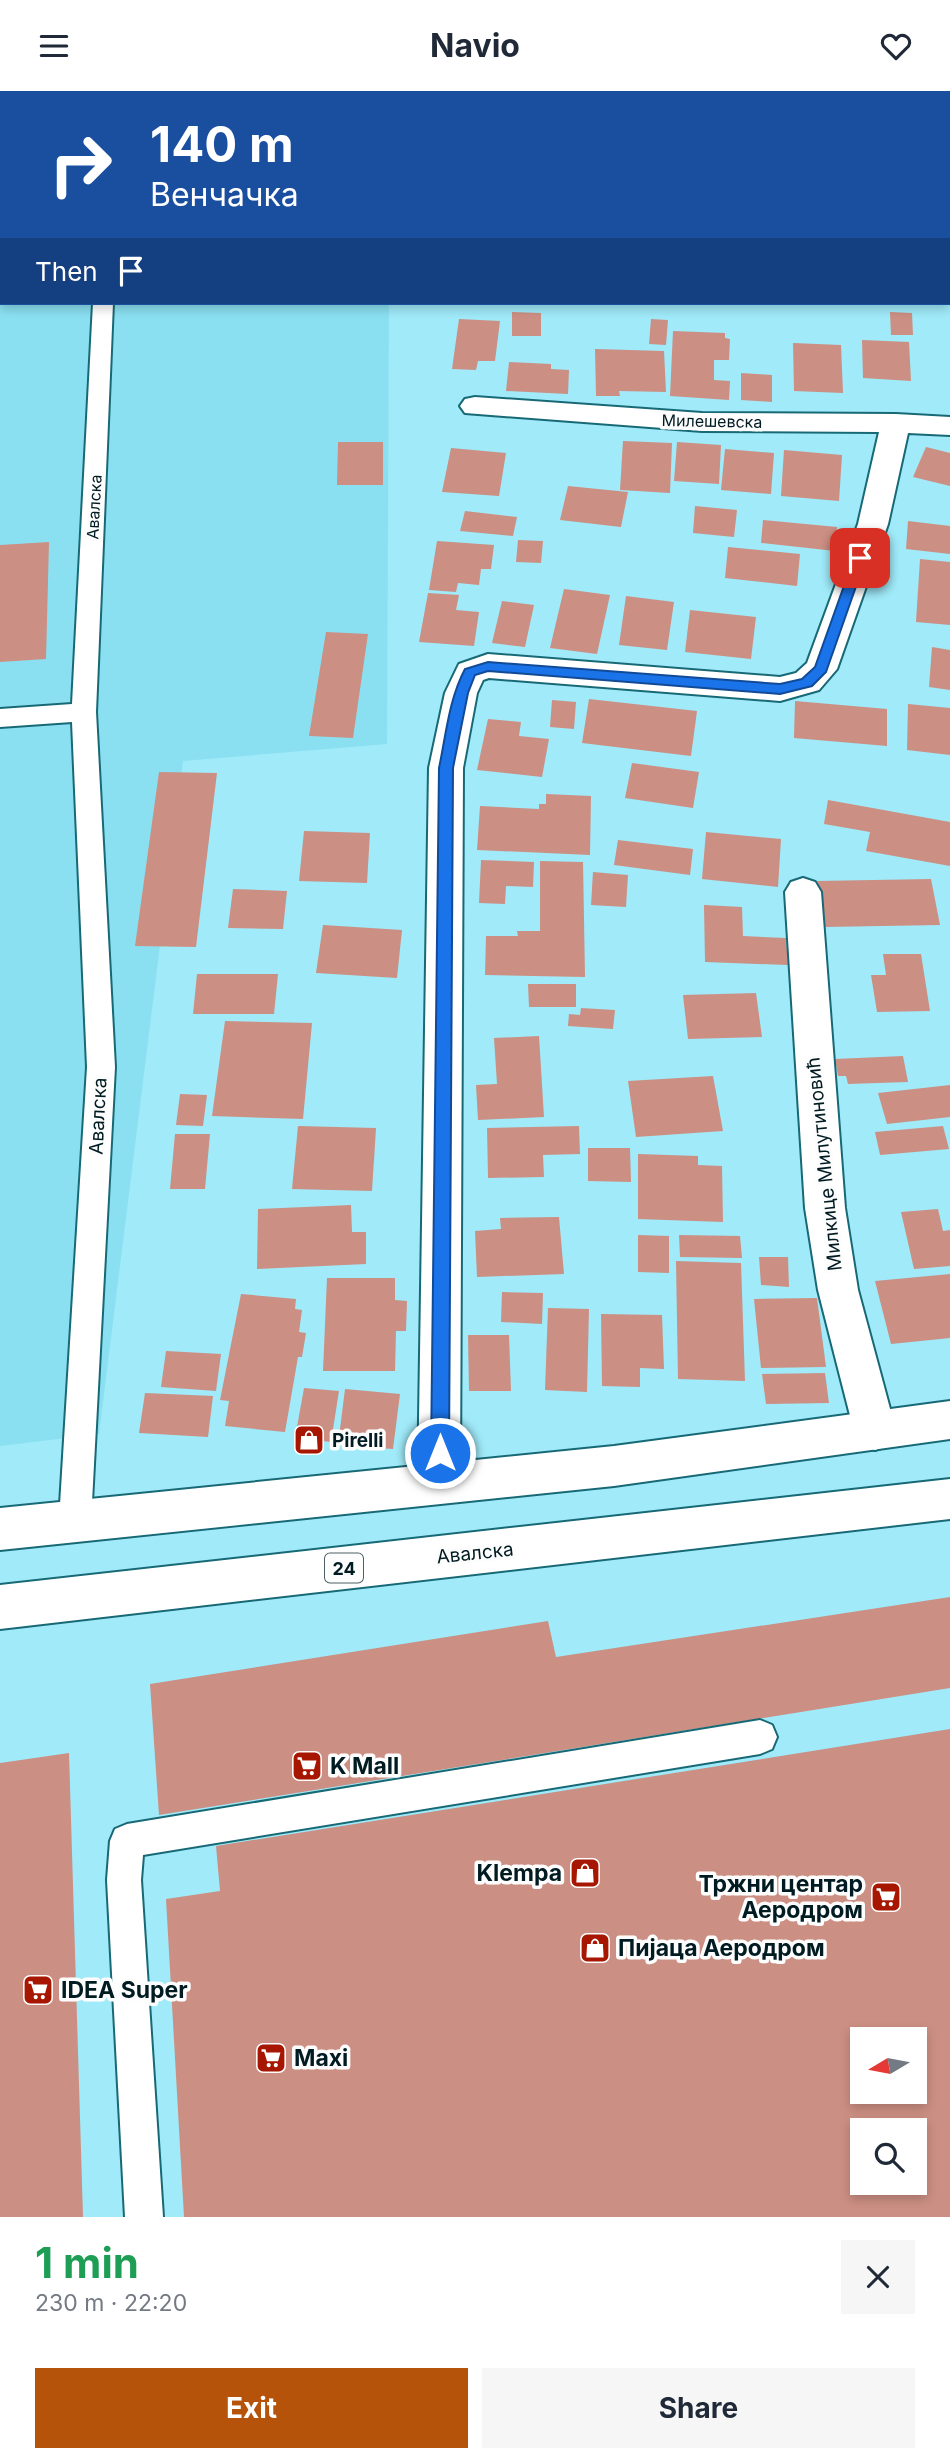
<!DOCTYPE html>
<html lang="en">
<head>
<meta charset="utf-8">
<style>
	body { margin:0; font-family:Inter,sans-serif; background:#f6f6f7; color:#1f2937; height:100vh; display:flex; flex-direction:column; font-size:26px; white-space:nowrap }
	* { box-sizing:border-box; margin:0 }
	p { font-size:23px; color:#747a83 }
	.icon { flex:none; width:38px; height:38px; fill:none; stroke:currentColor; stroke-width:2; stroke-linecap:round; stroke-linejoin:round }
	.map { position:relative; height:2126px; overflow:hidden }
	.side { display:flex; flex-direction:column; background:#fff; flex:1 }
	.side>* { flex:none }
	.guide { position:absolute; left:0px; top:0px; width:950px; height:214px; box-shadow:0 4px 10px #0003; background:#1a4fa0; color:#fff; overflow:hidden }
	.needle { width:46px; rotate:260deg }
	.buttons { position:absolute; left:850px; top:1936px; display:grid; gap:14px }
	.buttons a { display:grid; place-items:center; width:77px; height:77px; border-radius:0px; background:#fff; box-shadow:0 4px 10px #0003; font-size:35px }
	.pin { position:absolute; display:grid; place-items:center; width:60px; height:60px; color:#fff; margin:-30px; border-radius:14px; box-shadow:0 4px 10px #0006 }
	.me { position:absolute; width:77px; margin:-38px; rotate:0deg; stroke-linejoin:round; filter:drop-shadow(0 0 5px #0008) }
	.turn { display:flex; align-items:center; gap:24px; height:147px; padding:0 35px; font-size:32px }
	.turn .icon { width:91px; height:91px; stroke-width:2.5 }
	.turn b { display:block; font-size:49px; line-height:60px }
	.then { display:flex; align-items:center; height:66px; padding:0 35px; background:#0003; gap:14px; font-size:26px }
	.round { display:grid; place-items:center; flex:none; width:74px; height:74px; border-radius:0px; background:#f6f6f7 }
	.head { display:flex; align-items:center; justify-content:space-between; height:119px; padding:0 35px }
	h1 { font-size:42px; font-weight:700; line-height:52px; color:#1e9e55 }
	.primary-button { display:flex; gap:14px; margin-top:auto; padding:14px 35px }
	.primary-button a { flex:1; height:80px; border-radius:0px; background:#b45309; color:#fff; font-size:28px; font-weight:700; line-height:80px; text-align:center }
	.primary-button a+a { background:#f6f6f7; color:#1f2937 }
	header { display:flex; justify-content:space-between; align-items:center; height:91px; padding:0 35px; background:#fff; font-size:32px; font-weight:700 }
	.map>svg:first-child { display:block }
	.built { fill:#8ae0f1 }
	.building { fill:#cc8f83; fill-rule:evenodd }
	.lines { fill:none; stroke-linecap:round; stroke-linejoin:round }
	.lane-casing { stroke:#186976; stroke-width:4 }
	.street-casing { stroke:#186976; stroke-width:4 }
	.secondary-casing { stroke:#186976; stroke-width:4 }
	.primary-casing { stroke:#186976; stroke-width:4 }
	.lane { fill:#fff; fill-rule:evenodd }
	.street { fill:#fff; fill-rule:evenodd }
	.secondary { fill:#fff; fill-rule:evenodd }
	.primary { fill:#fff; fill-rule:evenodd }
	.route { fill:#1a73e8; stroke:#114b97; stroke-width:2 }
	.labels { text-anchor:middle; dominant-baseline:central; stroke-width:7; stroke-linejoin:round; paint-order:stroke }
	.far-street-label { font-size:16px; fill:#001c22; stroke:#fdfdfd }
	.shield { fill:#fdfdfd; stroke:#4c6064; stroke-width:2 }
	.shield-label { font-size:18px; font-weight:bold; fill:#001c22 }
	.street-label { font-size:19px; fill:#001c22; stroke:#fdfdfd }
	.poi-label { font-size:19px; font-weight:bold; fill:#001c22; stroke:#fdfdfd; text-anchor:start }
	.near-poi-label { font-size:23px; font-weight:bold; fill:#001c22; stroke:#fdfdfd; text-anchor:start }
</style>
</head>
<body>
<header><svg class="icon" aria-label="menu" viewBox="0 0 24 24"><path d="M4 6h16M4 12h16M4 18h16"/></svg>Navio<svg class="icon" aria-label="heart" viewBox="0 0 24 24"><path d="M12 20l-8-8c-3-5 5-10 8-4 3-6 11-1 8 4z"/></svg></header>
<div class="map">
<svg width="950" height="2126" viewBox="0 0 950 2126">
	<rect width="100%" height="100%" fill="#a0eaf9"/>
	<polygon class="built" points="0,64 2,212 389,212 387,653 183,670 99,1343 0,1355"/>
	<g class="building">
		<polygon points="512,221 541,222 541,245 512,245"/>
		<polygon points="890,221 912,222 913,244 891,244"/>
		<polygon points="459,228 500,230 495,270 478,270 476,279 452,278"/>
		<polygon points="651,228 668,229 666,254 649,253"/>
		<polygon points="673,240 725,242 725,247 730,248 729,269 714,269 714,289 730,290 729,309 670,305"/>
		<polygon points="862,249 909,251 911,290 863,287"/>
		<polygon points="793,252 841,254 843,302 794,300"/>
		<polygon points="595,258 664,260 666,301 619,300 620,305 596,305"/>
		<polygon points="509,271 551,273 551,278 569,279 568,303 506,300"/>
		<polygon points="741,282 772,284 772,311 741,309"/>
		<polygon points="623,350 672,352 670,402 620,399"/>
		<polygon points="338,351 383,351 383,394 337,394"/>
		<polygon points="677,351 721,354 719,393 674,390"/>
		<polygon points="926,356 950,362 950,395 913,386"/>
		<polygon points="451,357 506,362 499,405 442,401"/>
		<polygon points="725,358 774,362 771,403 721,399"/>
		<polygon points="784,359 842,364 839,410 781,405"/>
		<polygon points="568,395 628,401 621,436 560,429"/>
		<polygon points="695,415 737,419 734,446 693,442"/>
		<polygon points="465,420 517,426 513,445 460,440"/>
		<polygon points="763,429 837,436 835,460 761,452"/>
		<polygon points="908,430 950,435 950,463 906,458"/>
		<polygon points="518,449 543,450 541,472 516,471"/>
		<polygon points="437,450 494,454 491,478 481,478 479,494 458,492 456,501 429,499"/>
		<polygon points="49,451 46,568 0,571 0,454"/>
		<polygon points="728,456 800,463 797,495 725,487"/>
		<polygon points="920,468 950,471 950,534 916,531"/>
		<polygon points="564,498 610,504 597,563 550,557"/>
		<polygon points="428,502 459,504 456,519 479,521 474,555 419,551"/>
		<polygon points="626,505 674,511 667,559 619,554"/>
		<polygon points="502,510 534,514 525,556 492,552"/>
		<polygon points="690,519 756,526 751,568 685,561"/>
		<polygon points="326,541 368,543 353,647 309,645"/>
		<polygon points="932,556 950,559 950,599 929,596"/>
		<polygon points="589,608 697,620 691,665 582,652"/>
		<polygon points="552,609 576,611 574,638 550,636"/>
		<polygon points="795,610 887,618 887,655 794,647"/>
		<polygon points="908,613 950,617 950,664 907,659"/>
		<polygon points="488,628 521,631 519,645 549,648 542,686 477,679"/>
		<polygon points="632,672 699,681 693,717 625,707"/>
		<polygon points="159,681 217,682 196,856 135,855"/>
		<polygon points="546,703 591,705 590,764 477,759 480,715 539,718 539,713 546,713"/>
		<polygon points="828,709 950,731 950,775 866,760 870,741 824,733"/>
		<polygon points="304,740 370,742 367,792 299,790"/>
		<polygon points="706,741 781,748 778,796 702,788"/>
		<polygon points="618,749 693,758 690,784 614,774"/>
		<polygon points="481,769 534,771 533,796 506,795 505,813 479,812"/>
		<polygon points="540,770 583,771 585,886 485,884 486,845 518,845 517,840 540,840"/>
		<polygon points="593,781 628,784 626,816 591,814"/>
		<polygon points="931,788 940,834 824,836 817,790"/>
		<polygon points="233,798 287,800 283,838 228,837"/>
		<polygon points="704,814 742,816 743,845 786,847 788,874 705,871"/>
		<polygon points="323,834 402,839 397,887 316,882"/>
		<polygon points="883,863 921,863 930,920 877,921 871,884 886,884"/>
		<polygon points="197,883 278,883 274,923 193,923"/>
		<polygon points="528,893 576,893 576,916 529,916"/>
		<polygon points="756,902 762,946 688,948 683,904"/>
		<polygon points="581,917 615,919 613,938 568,935 569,923 580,924"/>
		<polygon points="225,930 312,932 303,1028 212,1025"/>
		<polygon points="539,945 544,1026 478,1029 476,994 497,993 494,947"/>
		<polygon points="903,965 908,991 848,993 846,985 838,985 835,968"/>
		<polygon points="713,985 723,1040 636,1046 628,990"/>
		<polygon points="950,994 950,1026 887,1033 878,1002"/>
		<polygon points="180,1003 207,1004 203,1035 176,1034"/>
		<polygon points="298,1035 376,1037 372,1100 292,1098"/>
		<polygon points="579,1035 580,1063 543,1064 544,1086 488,1087 487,1037"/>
		<polygon points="943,1035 949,1058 880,1064 875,1041"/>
		<polygon points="175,1043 210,1043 205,1098 170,1098"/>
		<polygon points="588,1057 630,1057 631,1091 588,1090"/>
		<polygon points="638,1063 698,1065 698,1074 722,1075 723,1131 638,1128"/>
		<polygon points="351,1114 352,1141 366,1141 366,1173 257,1178 258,1118"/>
		<polygon points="938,1118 943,1140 950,1139 950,1175 914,1178 901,1121"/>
		<polygon points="559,1126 564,1183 477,1186 475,1140 501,1138 500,1127"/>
		<polygon points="638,1144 669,1145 669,1182 638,1181"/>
		<polygon points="679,1144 740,1145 742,1167 680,1166"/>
		<polygon points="759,1166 788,1166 789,1196 761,1194"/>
		<polygon points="676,1170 741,1172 745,1290 678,1288"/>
		<polygon points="950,1183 950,1247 891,1253 875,1190"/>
		<polygon points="327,1187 395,1187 395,1209 407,1210 406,1240 396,1240 395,1280 323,1280"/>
		<polygon points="502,1201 543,1202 542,1233 501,1231"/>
		<polygon points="241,1203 296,1208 295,1218 302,1219 299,1241 306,1242 302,1266 298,1266 285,1341 225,1335 229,1310 220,1309"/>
		<polygon points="817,1207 826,1276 761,1277 754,1208"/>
		<polygon points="548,1217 589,1218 587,1301 545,1299"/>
		<polygon points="601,1223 662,1224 664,1278 640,1277 640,1296 602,1295"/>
		<polygon points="468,1244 509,1244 511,1300 469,1300"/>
		<polygon points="166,1260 221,1263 216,1300 161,1296"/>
		<polygon points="825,1282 829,1312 766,1313 762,1283"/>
		<polygon points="304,1297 339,1300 331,1351 295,1347"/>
		<polygon points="345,1298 400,1303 393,1358 338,1354"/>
		<polygon points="145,1302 213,1305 208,1346 139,1342"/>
		<polygon points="950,1506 950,1597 159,1724 150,1593 548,1530 556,1566"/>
		<path d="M950 1638V2126H184L166 1808 220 1800 216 1755ZM863 1948H915V2000H863ZM863 2039H915V2091H863Z"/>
		<polygon points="69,1662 83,2126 0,2126 0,1672"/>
	</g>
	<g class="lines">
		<g class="lane-casing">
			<g id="lane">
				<rect x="369" y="0" width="18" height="2"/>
				<polygon points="93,212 113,212 96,621 115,976 91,1430 86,1441 75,1445 64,1441 59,1430 87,976 72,631 0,636 0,618 72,613"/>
				<polygon points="760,1629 772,1634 777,1646 772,1658 760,1663 143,1764 141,1789 163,2126 125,2126 107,1789 110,1750 115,1738 127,1733"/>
			</g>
		</g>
		<g class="street-casing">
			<g id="street">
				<polygon points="475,306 702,322 896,323 950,326 950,344 908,342 888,433 837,578 819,599 780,610 489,587 483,589 477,602 463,677 460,1393 454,1407 439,1413 424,1407 418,1393 429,677 445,602 459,573 488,563 780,586 796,582 807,572 858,433 879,341 702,340 465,322 460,315 465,308"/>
				<polygon points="803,787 815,791 821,801 845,1117 858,1199 896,1340 890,1354 875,1359 860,1354 854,1340 818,1199 805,1117 785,801 791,791"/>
			</g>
		</g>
		<g class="secondary-casing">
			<g id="secondary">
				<polygon points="760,0 855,0 759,2"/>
				<rect x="0" y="32" width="2" height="16"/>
			</g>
		</g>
		<g class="primary-casing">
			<g id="primary">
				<polygon points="950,1310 950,1348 614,1395 0,1459 0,1417 614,1355"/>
				<polygon points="950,1388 950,1428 0,1538 0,1494"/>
			</g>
		</g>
		<use href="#lane" class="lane"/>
		<use href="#street" class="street"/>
		<use href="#secondary" class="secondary"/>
		<use href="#primary" class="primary"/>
	</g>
	<path class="route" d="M860 463 866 467 826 581 812 595 780 603 488 580 475 584 468 602 453 677 449 1362 446 1368 440 1370 434 1368 431 1362 439 677C446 644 449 608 465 578L488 571 780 593 802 588 815 576 854 467Z"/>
	<defs>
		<g id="shop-square" transform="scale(1.575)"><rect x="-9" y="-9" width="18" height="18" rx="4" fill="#a71600" stroke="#fdfdfd"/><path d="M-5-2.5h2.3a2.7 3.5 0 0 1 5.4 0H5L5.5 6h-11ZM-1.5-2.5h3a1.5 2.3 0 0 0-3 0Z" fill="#fff"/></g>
		<g id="supermarket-square" transform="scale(1.575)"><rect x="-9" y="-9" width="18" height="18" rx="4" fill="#a71600" stroke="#fdfdfd"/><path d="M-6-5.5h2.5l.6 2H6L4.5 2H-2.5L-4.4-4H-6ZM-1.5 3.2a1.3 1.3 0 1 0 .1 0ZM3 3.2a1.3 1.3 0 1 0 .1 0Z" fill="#fff"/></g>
	</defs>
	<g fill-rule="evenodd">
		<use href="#shop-square" x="309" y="1349"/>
		<use href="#supermarket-square" x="307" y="1675"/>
		<use href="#shop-square" x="585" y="1782"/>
		<use href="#supermarket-square" x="886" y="1806"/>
		<use href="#shop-square" x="595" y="1857"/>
		<use href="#supermarket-square" x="38" y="1899"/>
		<use href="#supermarket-square" x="271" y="1967"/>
	</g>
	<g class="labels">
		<g class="far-street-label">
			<text transform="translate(712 330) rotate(1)">Милешевска</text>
			<text transform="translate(94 416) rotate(-87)">Авалска</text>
		</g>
		<rect class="shield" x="325" y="1462.5" width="38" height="29" rx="5"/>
		<g class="shield-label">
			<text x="344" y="1477">24</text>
		</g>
		<g class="street-label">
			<text transform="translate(98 1025) rotate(-87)">Авалска</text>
			<text transform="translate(824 1073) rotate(-96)">Милкице Милутиновић</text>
			<text transform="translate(475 1462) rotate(-6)">Авалска</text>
		</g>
		<g class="poi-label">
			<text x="332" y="1349">Pirelli</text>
		</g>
		<g class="near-poi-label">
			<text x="330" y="1675">K Mall</text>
			<text x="562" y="1782" text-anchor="end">Klempa</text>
			<text x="863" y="1793" text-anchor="end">Тржни центар<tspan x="863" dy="26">Аеродром</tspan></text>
			<text x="618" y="1857">Пијаца Аеродром</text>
			<text x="61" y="1899">IDEA Super</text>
			<text x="294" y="1967">Maxi</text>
		</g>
	</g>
</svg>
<div class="buttons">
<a><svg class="needle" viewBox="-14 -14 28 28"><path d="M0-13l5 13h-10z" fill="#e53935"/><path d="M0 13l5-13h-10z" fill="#747a83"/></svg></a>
<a><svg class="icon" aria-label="search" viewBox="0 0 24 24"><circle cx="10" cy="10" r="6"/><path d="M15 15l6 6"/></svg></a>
</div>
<div class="pin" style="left:860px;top:467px;background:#d93025"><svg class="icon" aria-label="arrive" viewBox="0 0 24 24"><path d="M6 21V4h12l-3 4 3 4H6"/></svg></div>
<svg class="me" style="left:440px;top:1362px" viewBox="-20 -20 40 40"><circle r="17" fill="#1a73e8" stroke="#fff" stroke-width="3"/><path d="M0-11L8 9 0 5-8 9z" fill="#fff"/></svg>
<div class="guide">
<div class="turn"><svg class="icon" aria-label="right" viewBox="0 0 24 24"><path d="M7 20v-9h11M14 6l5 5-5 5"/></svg><div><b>140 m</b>Венчачка</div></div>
<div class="then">Then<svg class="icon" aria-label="arrive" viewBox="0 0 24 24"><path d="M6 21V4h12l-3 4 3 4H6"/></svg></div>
</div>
</div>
<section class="side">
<div class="head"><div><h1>1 min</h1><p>230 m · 22:20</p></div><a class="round"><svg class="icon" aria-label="close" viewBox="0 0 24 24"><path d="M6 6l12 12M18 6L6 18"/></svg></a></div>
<div class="primary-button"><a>Exit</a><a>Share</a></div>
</section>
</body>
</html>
